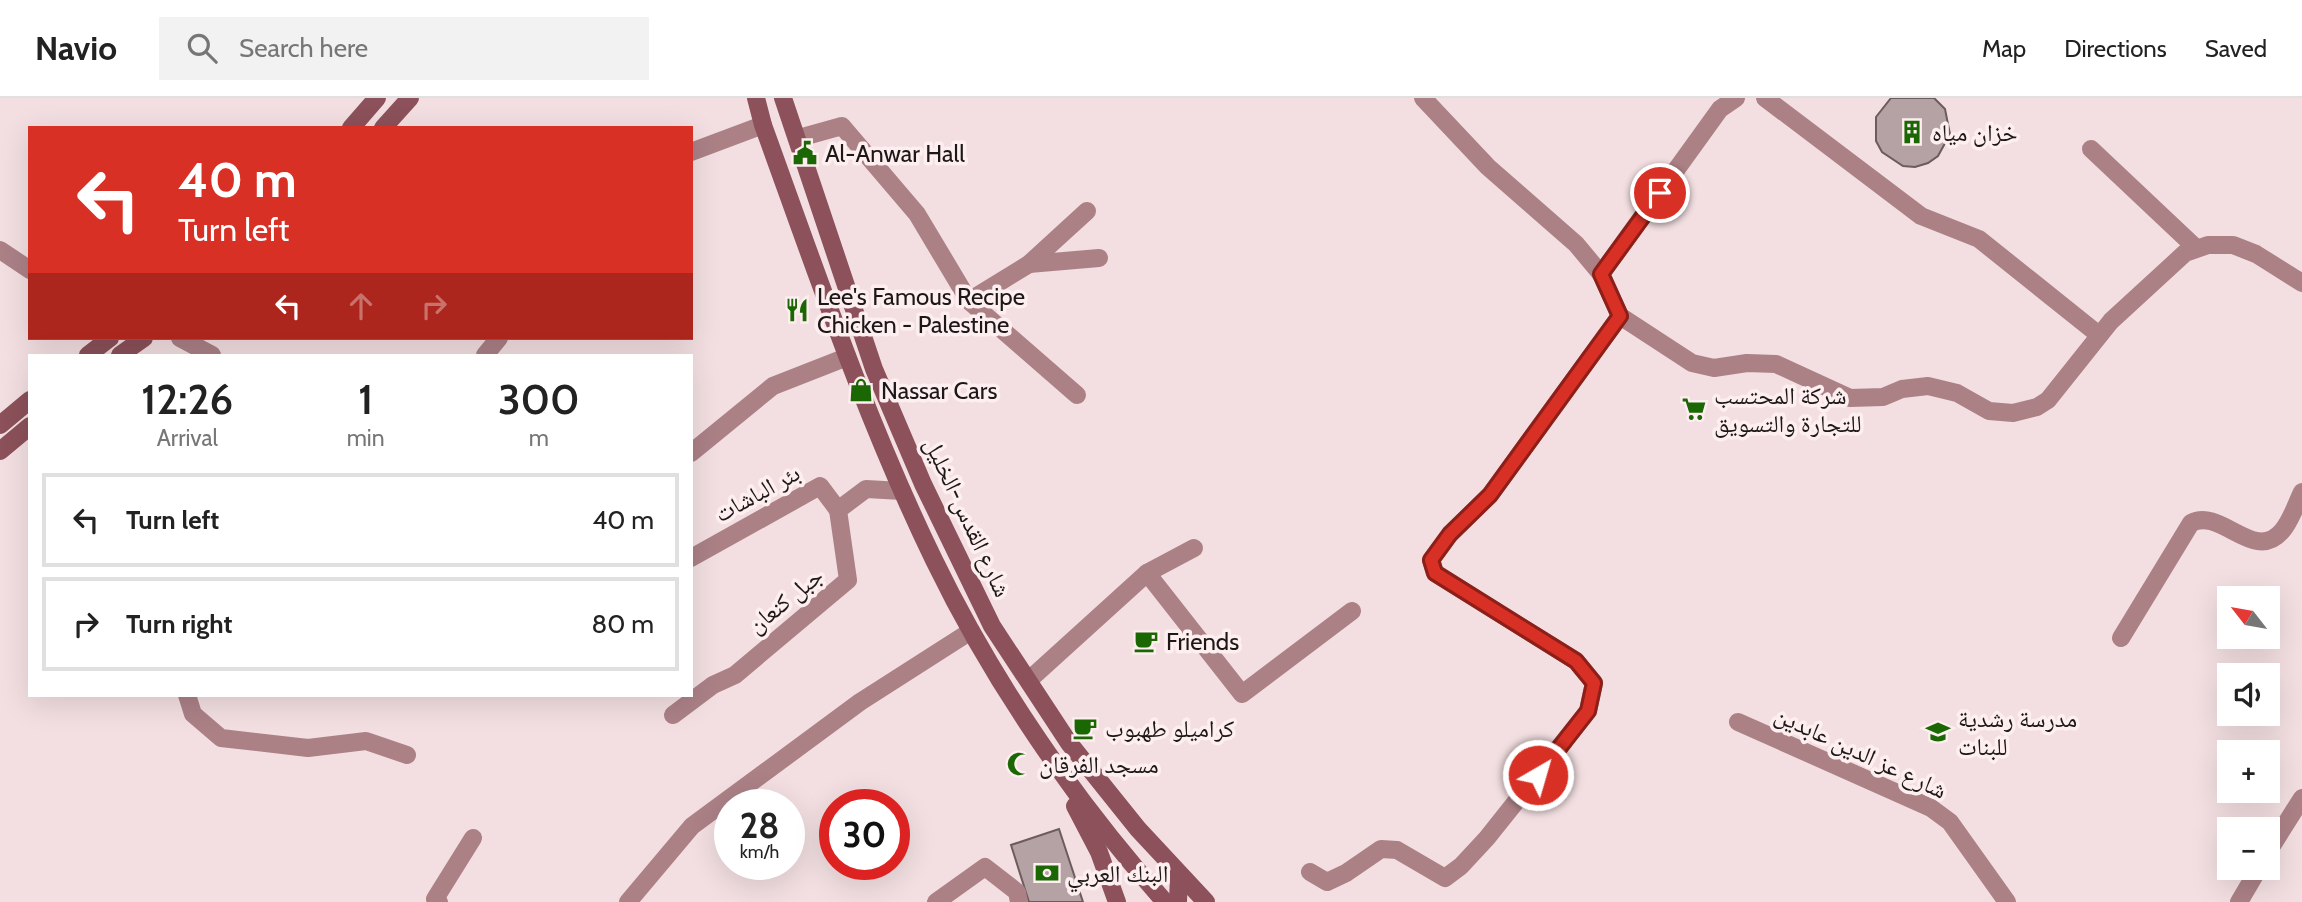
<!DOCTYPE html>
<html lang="en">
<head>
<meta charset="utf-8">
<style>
	body { margin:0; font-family:Cabin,"Noto Naskh Arabic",sans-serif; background:#f2f2f2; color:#222; height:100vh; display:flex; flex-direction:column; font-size:26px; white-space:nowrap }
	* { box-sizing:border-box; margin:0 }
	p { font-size:23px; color:#767676 }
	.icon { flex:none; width:38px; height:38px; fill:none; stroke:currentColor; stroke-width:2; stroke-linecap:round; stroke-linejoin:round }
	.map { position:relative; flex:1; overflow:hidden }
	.side { position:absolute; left:28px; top:256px; width:665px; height:343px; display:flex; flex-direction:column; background:#fff; border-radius:0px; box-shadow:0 7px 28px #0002 }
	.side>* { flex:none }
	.top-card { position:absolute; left:28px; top:28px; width:665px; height:214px; border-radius:0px; box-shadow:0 7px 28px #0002; background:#d93025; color:#fff; overflow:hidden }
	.needle { width:46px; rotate:301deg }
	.fabs { position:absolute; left:2217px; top:488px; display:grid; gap:14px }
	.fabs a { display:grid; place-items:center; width:63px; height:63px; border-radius:0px; background:#fff; box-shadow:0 7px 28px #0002; font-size:35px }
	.speed { position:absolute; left:714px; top:691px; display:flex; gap:14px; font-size:35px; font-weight:700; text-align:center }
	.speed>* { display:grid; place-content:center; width:91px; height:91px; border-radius:50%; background:#fff; box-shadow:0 7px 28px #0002; line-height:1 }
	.speed small { font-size:18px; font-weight:400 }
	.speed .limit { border:10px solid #d22; background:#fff; color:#111 }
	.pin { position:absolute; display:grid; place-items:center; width:60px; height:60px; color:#fff; margin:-30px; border:4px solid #fff; border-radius:50%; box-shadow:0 2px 7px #0007 }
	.me { position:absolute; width:77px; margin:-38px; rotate:38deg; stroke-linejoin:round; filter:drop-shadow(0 0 5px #0008) }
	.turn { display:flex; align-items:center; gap:24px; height:147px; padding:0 35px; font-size:32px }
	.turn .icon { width:91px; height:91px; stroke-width:2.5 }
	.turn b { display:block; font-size:49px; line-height:60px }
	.lanes { display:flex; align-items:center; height:66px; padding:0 35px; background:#0003; justify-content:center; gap:35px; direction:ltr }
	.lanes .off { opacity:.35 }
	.eta { display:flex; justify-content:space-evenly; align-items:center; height:119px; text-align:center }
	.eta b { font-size:42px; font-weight:600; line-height:49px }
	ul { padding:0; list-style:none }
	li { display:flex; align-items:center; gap:21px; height:94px; margin:0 14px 10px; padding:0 21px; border:4px solid #e0e0e0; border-radius:0px }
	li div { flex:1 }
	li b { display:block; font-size:26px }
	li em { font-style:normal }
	header { display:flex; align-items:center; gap:42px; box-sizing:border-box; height:98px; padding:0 35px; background:#fff; border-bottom:2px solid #e0e0e0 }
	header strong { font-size:33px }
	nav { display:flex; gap:38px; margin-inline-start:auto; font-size:24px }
	.search { width:490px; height:63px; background:#f2f2f2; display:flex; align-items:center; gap:18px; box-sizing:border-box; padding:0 24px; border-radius:0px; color:#767676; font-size:26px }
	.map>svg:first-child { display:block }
	.building { fill:#b5a2a4; stroke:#6c5c5d; stroke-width:2 }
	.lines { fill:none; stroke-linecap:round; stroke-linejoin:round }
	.minor { stroke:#ab8186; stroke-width:18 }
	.secondary { stroke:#8c515a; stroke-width:18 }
	.route-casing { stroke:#8d1f18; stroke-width:18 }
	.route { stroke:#d93025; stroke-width:12 }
	.labels { text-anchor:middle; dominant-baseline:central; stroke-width:7; stroke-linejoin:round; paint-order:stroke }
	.poi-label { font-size:24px; fill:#1d1717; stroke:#fdeeef; text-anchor:start }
	.street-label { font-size:24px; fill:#1d1717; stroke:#fdeeef }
</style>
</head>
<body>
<header>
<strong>Navio</strong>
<div class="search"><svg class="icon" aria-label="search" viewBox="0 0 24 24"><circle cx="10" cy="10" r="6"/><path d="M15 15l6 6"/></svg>Search here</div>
<nav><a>Map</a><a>Directions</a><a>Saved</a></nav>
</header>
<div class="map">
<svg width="2302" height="804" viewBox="0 0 2302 804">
	<rect width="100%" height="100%" fill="#f3dfe1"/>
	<g class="building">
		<polygon points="1891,0 1934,0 1945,11 1950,36 1938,58 1928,65 1915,69 1903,68 1882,54 1876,43 1876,19"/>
		<polygon points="1059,731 1083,804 1029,804 1011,747"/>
	</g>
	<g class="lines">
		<g class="minor">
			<polyline points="1423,0 1488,69 1576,146 1601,176 1620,218 1692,265 1714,270 1747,265 1776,266 1850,300 1883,299 1902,291 1928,288 1957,295 1989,313 2013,315 2037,309 2048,302 2111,223 2185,155 2208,147 2233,147 2256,156 2302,185"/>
			<polyline points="1765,0 1921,118 1979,141 2099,237"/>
			<polyline points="799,40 842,28 917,116 969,203"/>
			<polyline points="2091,51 2196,150"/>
			<polyline points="691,54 763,27"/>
			<polyline points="0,152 30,172"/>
			<polyline points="1029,166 1099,160"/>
			<polyline points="1601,176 1720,11 1736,0"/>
			<polyline points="180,240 212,257"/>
			<polyline points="485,257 499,240"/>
			<polyline points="1077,297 969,203 1029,166 1087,113"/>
			<polyline points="691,355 773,288 847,259"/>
			<polyline points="691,460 820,388 838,412"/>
			<polyline points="1147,475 1194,450"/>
			<path d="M2121 540 2191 425C2221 409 2254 466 2282 433 2291 423 2296 406 2302 394"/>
			<polyline points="1029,582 1147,475 1242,596 1352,513"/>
			<polyline points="187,597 193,616 221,640 308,650 366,643 407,657"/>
			<polyline points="673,617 713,587 735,577 848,482 838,412 866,391 902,393"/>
			<polyline points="1738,624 1931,710 1950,724 2007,804"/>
			<polyline points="2268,754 2302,700"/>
			<polyline points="1310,774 1327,784 1346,775 1381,751 1397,752 1445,780 1461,768 1487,740 1588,613 1594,585 1576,563 1435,475 1431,462 1450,436 1490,397 1620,218"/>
			<polyline points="439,804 435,801 473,740"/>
			<polyline points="628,804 692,728 860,604 971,533"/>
			<polyline points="936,804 985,769 1017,794 1019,804"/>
			<polyline points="2239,804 2259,770"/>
		</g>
		<g class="secondary">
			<path d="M756 0 763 27C816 173 866 322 934 462 993 584 1075 703 1165 804"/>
			<polyline points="783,0 874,271 923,386 992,528 1069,645 1138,731 1206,804"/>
			<polyline points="351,30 377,0"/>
			<polyline points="383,30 410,0"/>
			<polyline points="88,257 110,240"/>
			<polyline points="120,257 144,240"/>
			<polyline points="0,327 30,302"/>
			<polyline points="0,353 30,328"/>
			<polyline points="1075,708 1099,754 1117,804"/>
			<polyline points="1178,804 1179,776"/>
		</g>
	</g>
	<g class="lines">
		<g class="route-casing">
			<polyline id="route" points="1538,677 1588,613 1594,585 1576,563 1435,475 1431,462 1450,436 1490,397 1620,218 1601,176 1660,95"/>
		</g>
		<use href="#route" class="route"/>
	</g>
	<defs>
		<g id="building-bare" transform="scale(1.89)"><path d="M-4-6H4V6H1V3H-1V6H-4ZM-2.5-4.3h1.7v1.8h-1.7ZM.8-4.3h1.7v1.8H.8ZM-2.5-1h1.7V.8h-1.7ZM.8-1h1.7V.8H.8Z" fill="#1b6703" stroke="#fdeeef" stroke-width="2.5" paint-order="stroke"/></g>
		<g id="civic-bare" transform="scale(1.89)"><path d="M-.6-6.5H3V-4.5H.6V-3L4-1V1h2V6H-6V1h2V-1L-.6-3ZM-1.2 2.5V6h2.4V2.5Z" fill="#1b6703" stroke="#fdeeef" stroke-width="2.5" paint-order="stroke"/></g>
		<g id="restaurant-bare" transform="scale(1.89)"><path d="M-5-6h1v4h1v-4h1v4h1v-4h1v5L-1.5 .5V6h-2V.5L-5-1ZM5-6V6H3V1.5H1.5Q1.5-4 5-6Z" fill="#1b6703" stroke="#fdeeef" stroke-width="2.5" paint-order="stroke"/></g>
		<g id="shop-bare" transform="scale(1.89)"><path d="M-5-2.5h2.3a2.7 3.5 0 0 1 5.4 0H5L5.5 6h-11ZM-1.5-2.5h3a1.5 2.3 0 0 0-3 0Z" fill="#1b6703" stroke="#fdeeef" stroke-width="2.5" paint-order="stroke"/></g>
		<g id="supermarket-bare" transform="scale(1.89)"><path d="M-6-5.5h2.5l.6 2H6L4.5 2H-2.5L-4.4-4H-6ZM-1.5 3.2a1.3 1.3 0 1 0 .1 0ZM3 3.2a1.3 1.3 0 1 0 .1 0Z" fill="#1b6703" stroke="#fdeeef" stroke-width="2.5" paint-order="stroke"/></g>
		<g id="cafe-bare" transform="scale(1.89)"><path d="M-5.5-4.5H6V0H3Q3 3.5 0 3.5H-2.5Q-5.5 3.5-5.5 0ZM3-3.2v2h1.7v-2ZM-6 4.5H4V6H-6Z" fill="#1b6703" stroke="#fdeeef" stroke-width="2.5" paint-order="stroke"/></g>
		<g id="school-bare" transform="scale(1.89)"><path d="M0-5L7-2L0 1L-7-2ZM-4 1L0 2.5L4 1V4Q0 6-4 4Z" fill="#1b6703" stroke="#fdeeef" stroke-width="2.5" paint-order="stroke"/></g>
		<g id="mosque-bare" transform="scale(1.89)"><path d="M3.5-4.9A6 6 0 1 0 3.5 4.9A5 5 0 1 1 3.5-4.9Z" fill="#1b6703" stroke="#fdeeef" stroke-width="2.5" paint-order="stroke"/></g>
		<g id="bank-bare" transform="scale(1.89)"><path d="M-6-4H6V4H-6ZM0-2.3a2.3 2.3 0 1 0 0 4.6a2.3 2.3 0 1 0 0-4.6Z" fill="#1b6703" stroke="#fdeeef" stroke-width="2.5" paint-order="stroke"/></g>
	</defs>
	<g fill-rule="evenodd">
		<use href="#building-bare" x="1912" y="34"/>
		<use href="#civic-bare" x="805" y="55"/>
		<use href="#restaurant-bare" x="797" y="212"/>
		<use href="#shop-bare" x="861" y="292"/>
		<use href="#supermarket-bare" x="1694" y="311"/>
		<use href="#cafe-bare" x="1146" y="543"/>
		<use href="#cafe-bare" x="1085" y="630"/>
		<use href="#school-bare" x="1938" y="634"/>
		<use href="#mosque-bare" x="1019" y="666"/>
		<use href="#bank-bare" x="1047" y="775"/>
	</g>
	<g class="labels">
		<g class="poi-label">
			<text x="1932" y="34">خزان مياه</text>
			<text x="825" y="55">Al-Anwar Hall</text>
			<text x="817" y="198">Lee's Famous Recipe<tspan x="817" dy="28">Chicken - Palestine</tspan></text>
			<text x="881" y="292">Nassar Cars</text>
			<text x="1714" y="297">شركة المحتسب<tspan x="1714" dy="28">للتجارة والتسويق</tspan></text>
			<text x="1166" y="543">Friends</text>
			<text x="1958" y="620">مدرسة رشدية<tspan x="1958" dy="28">للبنات</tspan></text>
			<text x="1105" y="630">كراميلو طهبوب</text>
			<text x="1039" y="666">مسجد الفرقان</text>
			<text x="1067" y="775">البنك العربي</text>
		</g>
		<g class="street-label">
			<text transform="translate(757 395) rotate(-29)">بئر الباشات</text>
			<text transform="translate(968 419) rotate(65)">شارع القدس-الخليل</text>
			<text transform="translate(785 502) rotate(-39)">جبل كنعان</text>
			<text transform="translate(1861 654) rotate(25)">شارع عز الدين عابدين</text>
		</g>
	</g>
</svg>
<div class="fabs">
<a><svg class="needle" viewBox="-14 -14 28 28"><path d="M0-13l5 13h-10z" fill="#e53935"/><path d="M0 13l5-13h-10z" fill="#767676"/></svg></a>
<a><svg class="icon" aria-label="sound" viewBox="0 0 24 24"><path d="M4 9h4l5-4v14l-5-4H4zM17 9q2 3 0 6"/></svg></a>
<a>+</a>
<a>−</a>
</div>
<div class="speed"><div>28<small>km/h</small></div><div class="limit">30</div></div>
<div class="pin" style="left:1660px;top:95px;background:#d93025"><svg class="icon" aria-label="arrive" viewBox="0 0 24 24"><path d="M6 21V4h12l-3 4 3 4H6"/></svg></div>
<svg class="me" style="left:1538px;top:677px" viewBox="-20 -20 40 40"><circle r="17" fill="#d93025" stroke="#fff" stroke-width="3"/><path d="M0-11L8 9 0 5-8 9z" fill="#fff"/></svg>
<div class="top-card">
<div class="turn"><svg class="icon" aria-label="left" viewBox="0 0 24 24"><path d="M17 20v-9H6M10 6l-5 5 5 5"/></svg><div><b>40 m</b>Turn left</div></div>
<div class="lanes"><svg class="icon" aria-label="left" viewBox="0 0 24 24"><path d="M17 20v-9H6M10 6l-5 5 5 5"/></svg><svg class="icon off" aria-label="ahead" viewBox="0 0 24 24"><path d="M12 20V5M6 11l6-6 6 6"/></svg><svg class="icon off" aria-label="right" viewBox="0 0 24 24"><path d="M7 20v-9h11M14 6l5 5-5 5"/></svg></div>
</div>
<section class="side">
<div class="eta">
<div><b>12:26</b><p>Arrival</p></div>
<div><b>1</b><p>min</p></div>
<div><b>300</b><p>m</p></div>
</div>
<ul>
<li><svg class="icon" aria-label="left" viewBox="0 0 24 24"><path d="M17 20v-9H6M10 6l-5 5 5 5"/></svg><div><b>Turn left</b></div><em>40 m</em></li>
<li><svg class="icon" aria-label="right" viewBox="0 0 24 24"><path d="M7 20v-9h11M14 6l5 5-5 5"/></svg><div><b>Turn right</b></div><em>80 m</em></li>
</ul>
</section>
</div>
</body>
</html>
